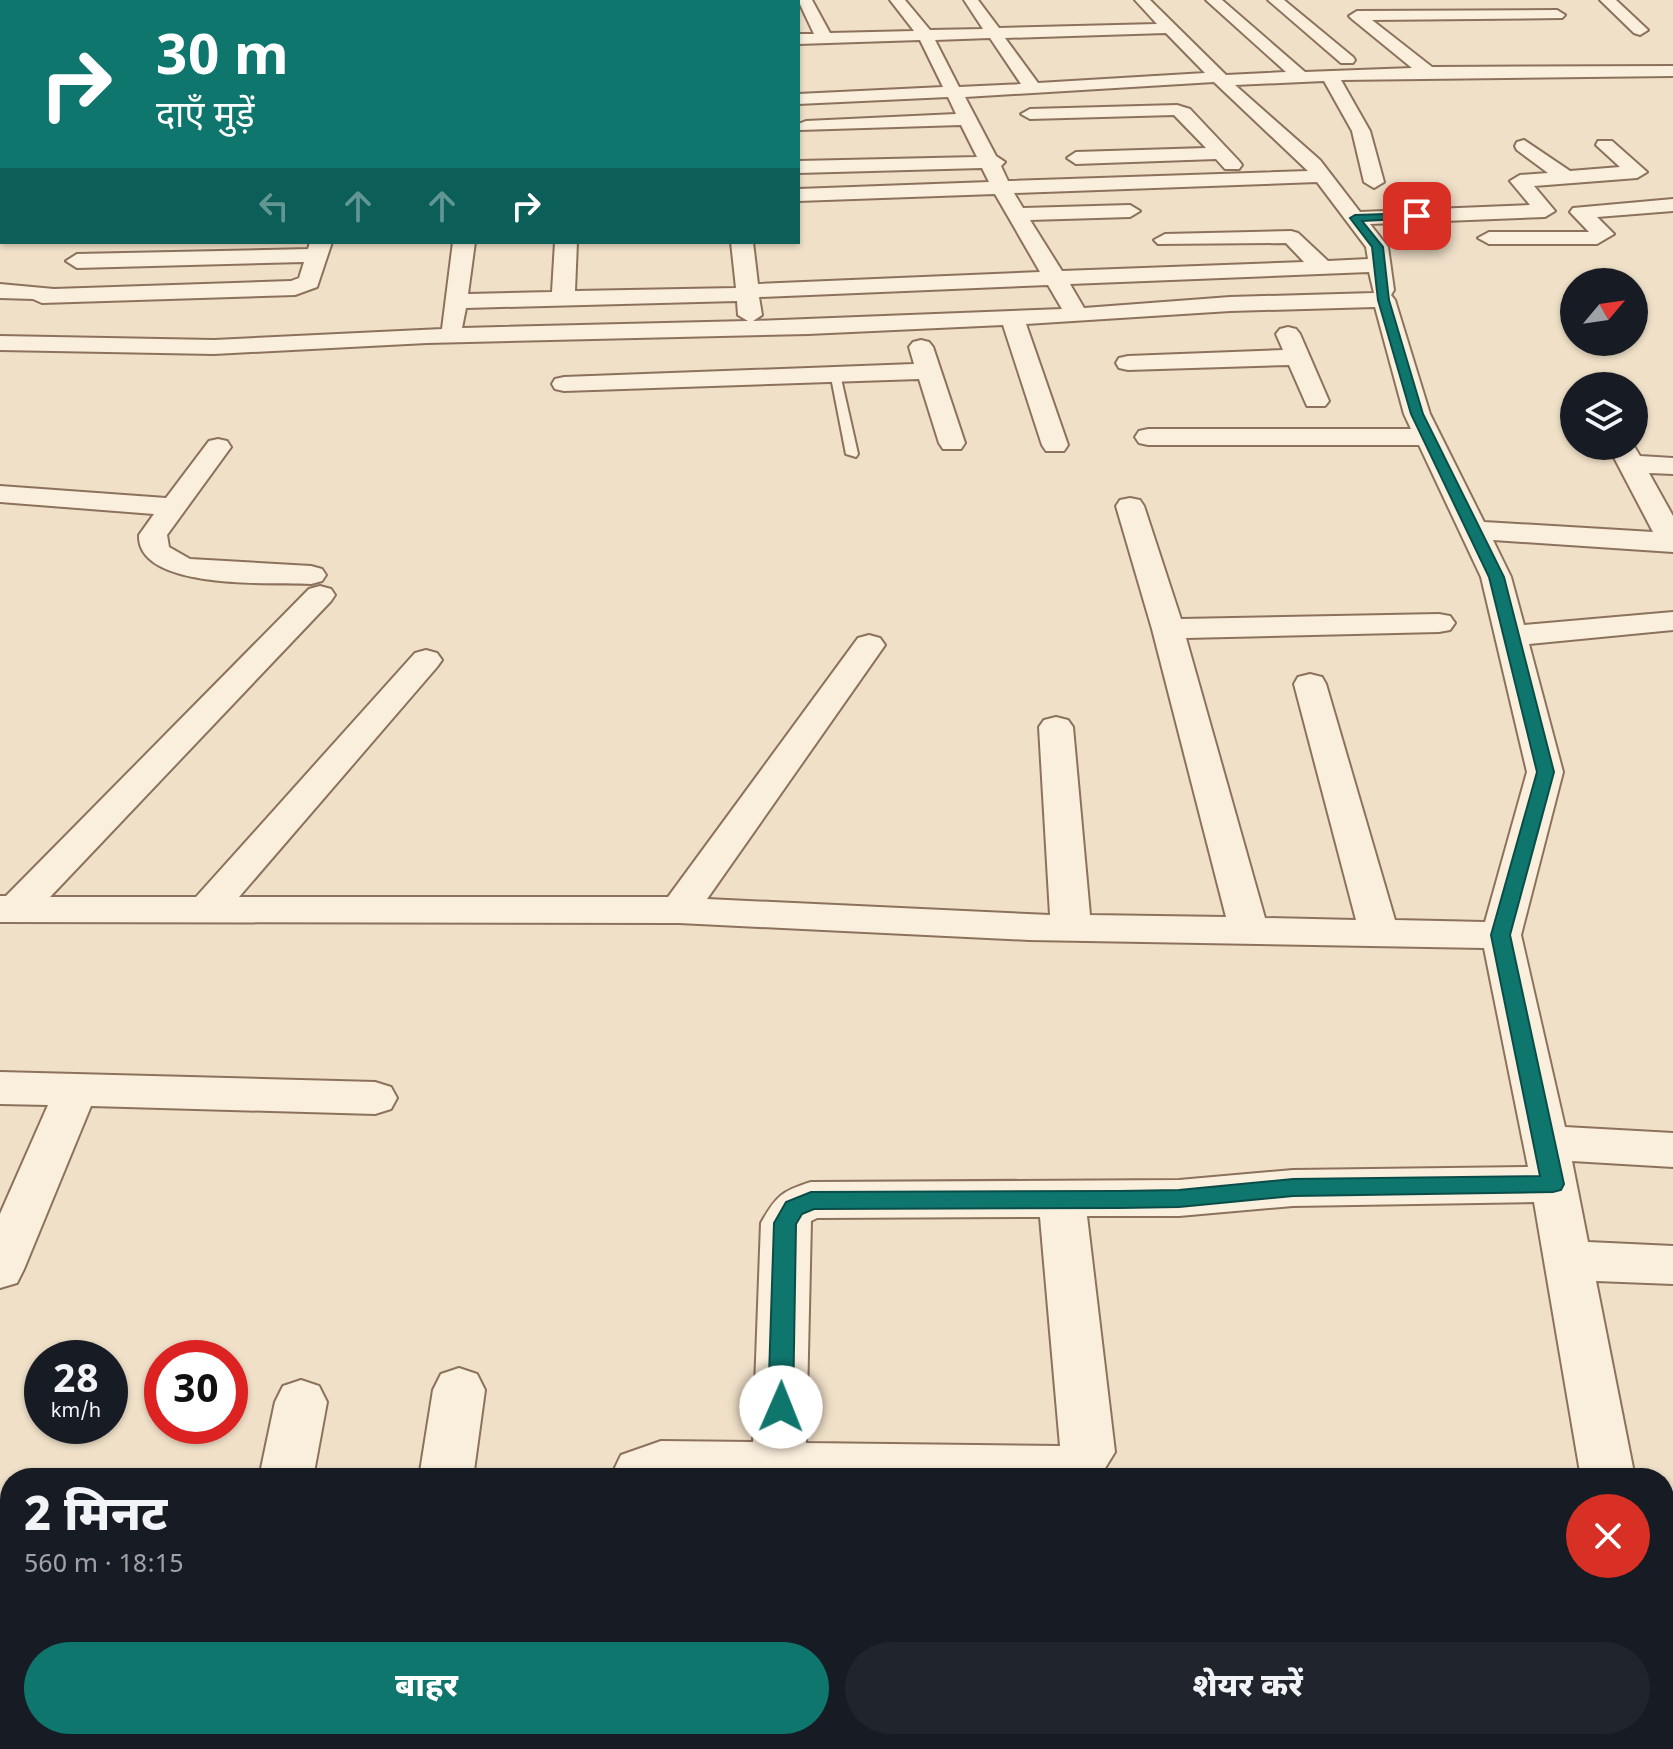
<!DOCTYPE html>
<html lang="hi">
<head>
<meta charset="utf-8">
<style>
	body { margin:0; font-family:Georgia,"Noto Sans Devanagari",serif; background:#20242c; color:#f1f3f6; height:100vh; display:flex; flex-direction:column; font-size:30px; white-space:nowrap }
	* { box-sizing:border-box; margin:0 }
	p { font-size:26px; color:#9ea1a6 }
	.icon { flex:none; width:44px; height:44px; fill:none; stroke:currentColor; stroke-width:2; stroke-linecap:round; stroke-linejoin:round }
	.map { position:relative; flex:1; overflow:hidden }
	.drawer { position:absolute; left:0px; top:1468px; width:1674px; height:282px; display:flex; flex-direction:column; background:#171b24; border-radius:32px 32px 0 0; box-shadow:0 2px 6px #0004 }
	.drawer>* { flex:none }
	.top-card { position:absolute; left:0px; top:0px; width:800px; height:244px; box-shadow:0 2px 6px #0004; background:#0f766e; color:#fff; overflow:hidden }
	.needle { width:52px; rotate:61deg }
	.controls { position:absolute; left:1560px; top:268px; display:grid; gap:16px }
	.controls a { display:grid; place-items:center; width:88px; height:88px; border-radius:50%; background:#171b24; box-shadow:0 2px 6px #0004; font-size:40px }
	.speed { position:absolute; left:24px; top:1340px; display:flex; gap:16px; font-size:40px; font-weight:700; text-align:center }
	.speed>* { display:grid; place-content:center; width:104px; height:104px; border-radius:50%; background:#171b24; box-shadow:0 2px 6px #0004; line-height:1 }
	.speed small { font-size:20px; font-weight:400 }
	.speed .limit { border:12px solid #d22; background:#fff; color:#111 }
	.pin { position:absolute; display:grid; place-items:center; width:68px; height:68px; color:#fff; margin:-34px; border-radius:16px; box-shadow:0 4px 12px #0006 }
	.me { position:absolute; width:88px; margin:-44px; rotate:1deg; stroke-linejoin:round; filter:drop-shadow(0 0 6px #0008) }
	.turn { display:flex; align-items:center; gap:28px; height:168px; padding:0 24px; font-size:36px }
	.turn .icon { width:104px; height:104px; stroke-width:2.5 }
	.turn b { display:block; font-size:56px; line-height:68px }
	.lanes { display:flex; align-items:center; height:76px; padding:0 24px; background:#0003; justify-content:center; gap:40px; direction:ltr }
	.lanes .off { opacity:.35 }
	.round { display:grid; place-items:center; flex:none; width:84px; height:84px; border-radius:42px; background:#20242c }
	.summary { display:flex; align-items:center; justify-content:space-between; height:136px; padding:0 24px }
	h1 { font-size:48px; font-weight:800; line-height:60px }
	.primary-button { display:flex; gap:16px; margin-top:auto; padding:16px 24px }
	.primary-button a { flex:1; height:92px; border-radius:48px; background:#0f766e; color:#fff; font-size:32px; font-weight:800; line-height:92px; text-align:center }
	.primary-button a+a { background:#20242c; color:#f1f3f6 }
	.map>svg:first-child { display:block }
	.lines { fill:none; stroke-linecap:round; stroke-linejoin:round }
	.lane-casing { stroke:#8c725c; stroke-width:4 }
	.street-casing { stroke:#8c725c; stroke-width:4 }
	.lane { fill:#faeedc; fill-rule:evenodd }
	.street { fill:#faeedc; fill-rule:evenodd }
	.route { fill:#0f766e; stroke:#0a4d48; stroke-width:2 }
</style>
</head>
<body>
<div class="map">
<svg width="1673" height="1749" viewBox="0 0 1673 1749">
	<rect width="100%" height="100%" fill="#f0e0c8"/>
	<g class="lines">
		<g class="lane-casing">
			<polygon id="lane" points="830,372 840,374 858,454 856,457 846,454"/>
		</g>
		<g class="street-casing">
			<g id="street">
				<polygon points="654,0 668,0 669,2 655,2"/>
				<polygon points="738,0 752,0 753,2 739,2"/>
				<path d="M798 0H812L830 33 914 31 890 0H905L930 30 983 29 964 0H978L999 28 1157 24 1135 0H1150L1226 75 1286 72 1206 0H1222L1305 72 1412 68 1352 19 1349 16 1357 11 1557 10 1565 15 1562 18 1372 20 1432 67 1673 66V76L1341 80 1370 131 1384 182 1374 188 1364 182 1352 131 1324 81 1235 85 1320 160 1360 212 1530 205 1510 181 1520 175 1548 173 1517 150 1515 146 1517 142 1524 140 1570 171 1620 167 1596 145 1598 141H1612L1647 172 1637 178 1534 186 1555 211 1545 217 1370 224 1388 247 1394 290 1391 295 1395 300 1430 414 1484 522 1653 532 1608 446H1634L1640 456 1673 458V474L1649 473 1673 516V552L1493 540 1511 577 1524 625 1673 612V630L1529 644 1563 772 1521 935 1565 1127 1673 1133V1167L1572 1161 1588 1242 1673 1246V1284L1596 1281 1635 1478H1581L1534 1202 1293 1206 1179 1216H1087L1115 1452 1099 1478H610L621 1455 661 1441 753 1442 761 1223C776 1196 782 1191 811 1182L1179 1180 1293 1170 1528 1167 1484 948 1029 940 679 923 0 922V896H6L309 589 320 586 331 589 335 595 331 601 50 897H196L415 653 426 650 437 653 442 660 437 667 239 897H668L858 638 869 635 880 638 885 645 707 899 1050 915 1039 727 1044 720 1056 717 1068 720 1073 727 1090 915 1226 917 1152 629 1116 506 1120 500 1130 498 1140 500 1144 506 1181 619 1439 614 1450 616 1455 623 1450 630 1439 632 1186 638 1265 918 1356 920 1294 684 1298 677 1310 674 1322 677 1326 684 1395 920 1485 922 1527 772 1481 577 1419 445H1148L1139 443 1135 437 1139 431 1148 429H1411L1404 414 1375 307 1230 311 1026 324 1068 445 1064 451H1046L1042 445 1003 325 808 334 427 343 214 354 0 350V336L214 340 442 329 453 242H475L468 294 552 292 555 242H577L575 291 736 288 731 242H753L758 284 1040 272 995 194 798 201V189L989 182 982 168 798 173V161L977 157 961 125 800 130 798 124 806 121 956 114 948 97 798 104V94L943 87 920 40 798 44V34H814ZM1166 33 1205 73 1038 83 1005 38ZM990 38 1021 84 959 87 935 40ZM1214 82 1308 171 1008 181 1001 166 1005 162 996 156 965 97ZM1317 182 1366 247 1368 259 1328 261 1298 233 1291 231 1165 234 1154 240 1158 244 1286 243 1304 262 1062 271 1030 220 1130 217 1140 211 1130 205 1023 208 1014 193ZM1369 272 1374 293 1230 297 1084 308 1070 284ZM1048 285 1062 309 753 321 762 315 759 297ZM737 301 738 315 748 321 462 328 466 308ZM1040 1217 1060 1446 806 1443 811 1221 817 1218Z"/>
				<polygon points="1268,0 1284,0 1353,57 1355,60 1353,63 1341,63"/>
				<polygon points="1600,0 1616,0 1648,30 1640,35 1634,33"/>
				<polygon points="2,12 2,22 0,23 0,13"/>
				<polygon points="2,53 2,63 0,64 0,54"/>
				<polygon points="1177,105 1190,109 1239,161 1242,165 1239,169 1225,169 1216,159 1076,164 1067,158 1076,152 1206,148 1174,115 1030,119 1021,114 1030,109"/>
				<rect x="0" y="182" width="2" height="12"/>
				<polygon points="1673,199 1673,211 1597,217 1614,234 1597,244 1489,244 1478,238 1489,232 1589,232 1570,212 1573,208"/>
				<polygon points="310,242 332,242 317,287 295,295 42,303 33,299 0,298 0,284 54,289 291,281 299,278 304,262 77,268 66,261 77,254 308,249"/>
				<polygon points="1288,327 1296,329 1300,334 1329,401 1325,406 1307,406 1289,365 1128,370 1119,368 1116,363 1119,358 1128,356 1283,350 1276,334 1280,329"/>
				<polygon points="921,340 929,342 933,347 965,443 961,449 943,449 939,443 919,379 564,391 555,389 552,384 555,379 564,377 914,364 909,347 913,342"/>
				<path d="M218 439 227 441 231 447 167 535 169 547 190 559 311 566 322 569 326 575 322 581 311 584C273 582 137 591 139 535L154 514 0 502V486L166 498 209 441Z"/>
				<polygon points="0,1072 375,1082 391,1087 397,1098 391,1109 375,1114 91,1106 24,1269 17,1283 0,1288 0,1214 48,1105 0,1104"/>
				<polygon points="459,1368 477,1374 485,1390 473,1478 419,1478 433,1390 441,1374"/>
				<polygon points="301,1380 319,1386 327,1402 313,1478 259,1478 275,1402 283,1386"/>
				<polygon points="1664,1616 1673,1619 1673,1700 1664,1696"/>
				<polygon points="37,1740 97,1740 96,1749 34,1749"/>
				<polygon points="202,1740 262,1740 261,1749 199,1749"/>
				<polygon points="376,1740 436,1740 436,1749 374,1749"/>
				<polygon points="577,1740 637,1740 638,1749 576,1749"/>
				<polygon points="754,1740 814,1740 815,1749 753,1749"/>
			</g>
		</g>
		<use href="#lane" class="lane"/>
		<use href="#street" class="street"/>
	</g>
	<polygon class="route" points="1417,213 1420,218 1362,221 1383,247 1389,300 1423,414 1504,577 1554,772 1510,935 1564,1184 1561,1190 1553,1192 1293,1196 1179,1207 1120,1208 814,1209 802,1214 796,1224 793,1407 789,1414 781,1418 772,1414 768,1407 774,1223 786,1202 811,1192 1120,1191 1179,1190 1293,1179 1540,1176 1491,935 1537,772 1489,577 1411,414 1378,300 1372,247 1350,218 1355,215"/>
</svg>
<div class="controls">
<a><svg class="needle" viewBox="-14 -14 28 28"><path d="M0-13l5 13h-10z" fill="#e53935"/><path d="M0 13l5-13h-10z" fill="#9ea1a6"/></svg></a>
<a><svg class="icon" aria-label="layers" viewBox="0 0 24 24"><path d="M12 4l9 5-9 5-9-5zM3 14l9 5 9-5"/></svg></a>
</div>
<div class="speed"><div>28<small>km/h</small></div><div class="limit">30</div></div>
<div class="pin" style="left:1417px;top:216px;background:#d93025"><svg class="icon" aria-label="arrive" viewBox="0 0 24 24"><path d="M6 21V4h12l-3 4 3 4H6"/></svg></div>
<svg class="me" style="left:781px;top:1407px" viewBox="-20 -20 40 40"><circle r="19" fill="#fff"/><path d="M0-13L10 11 0 6-10 11z" fill="#0f766e"/></svg>
<div class="top-card">
<div class="turn"><svg class="icon" aria-label="right" viewBox="0 0 24 24"><path d="M7 20v-9h11M14 6l5 5-5 5"/></svg><div><b>30 m</b>दाएँ मुड़ें</div></div>
<div class="lanes"><svg class="icon off" aria-label="left" viewBox="0 0 24 24"><path d="M17 20v-9H6M10 6l-5 5 5 5"/></svg><svg class="icon off" aria-label="ahead" viewBox="0 0 24 24"><path d="M12 20V5M6 11l6-6 6 6"/></svg><svg class="icon off" aria-label="ahead" viewBox="0 0 24 24"><path d="M12 20V5M6 11l6-6 6 6"/></svg><svg class="icon" aria-label="right" viewBox="0 0 24 24"><path d="M7 20v-9h11M14 6l5 5-5 5"/></svg></div>
</div>
<section class="drawer">
<div class="summary"><div><h1>2 मिनट</h1><p>560 m · 18:15</p></div><a class="round" style="background:#d93025;color:#fff"><svg class="icon" aria-label="close" viewBox="0 0 24 24"><path d="M6 6l12 12M18 6L6 18"/></svg></a></div>
<div class="primary-button"><a>बाहर</a><a>शेयर करें</a></div>
</section>
</div>
</body>
</html>
